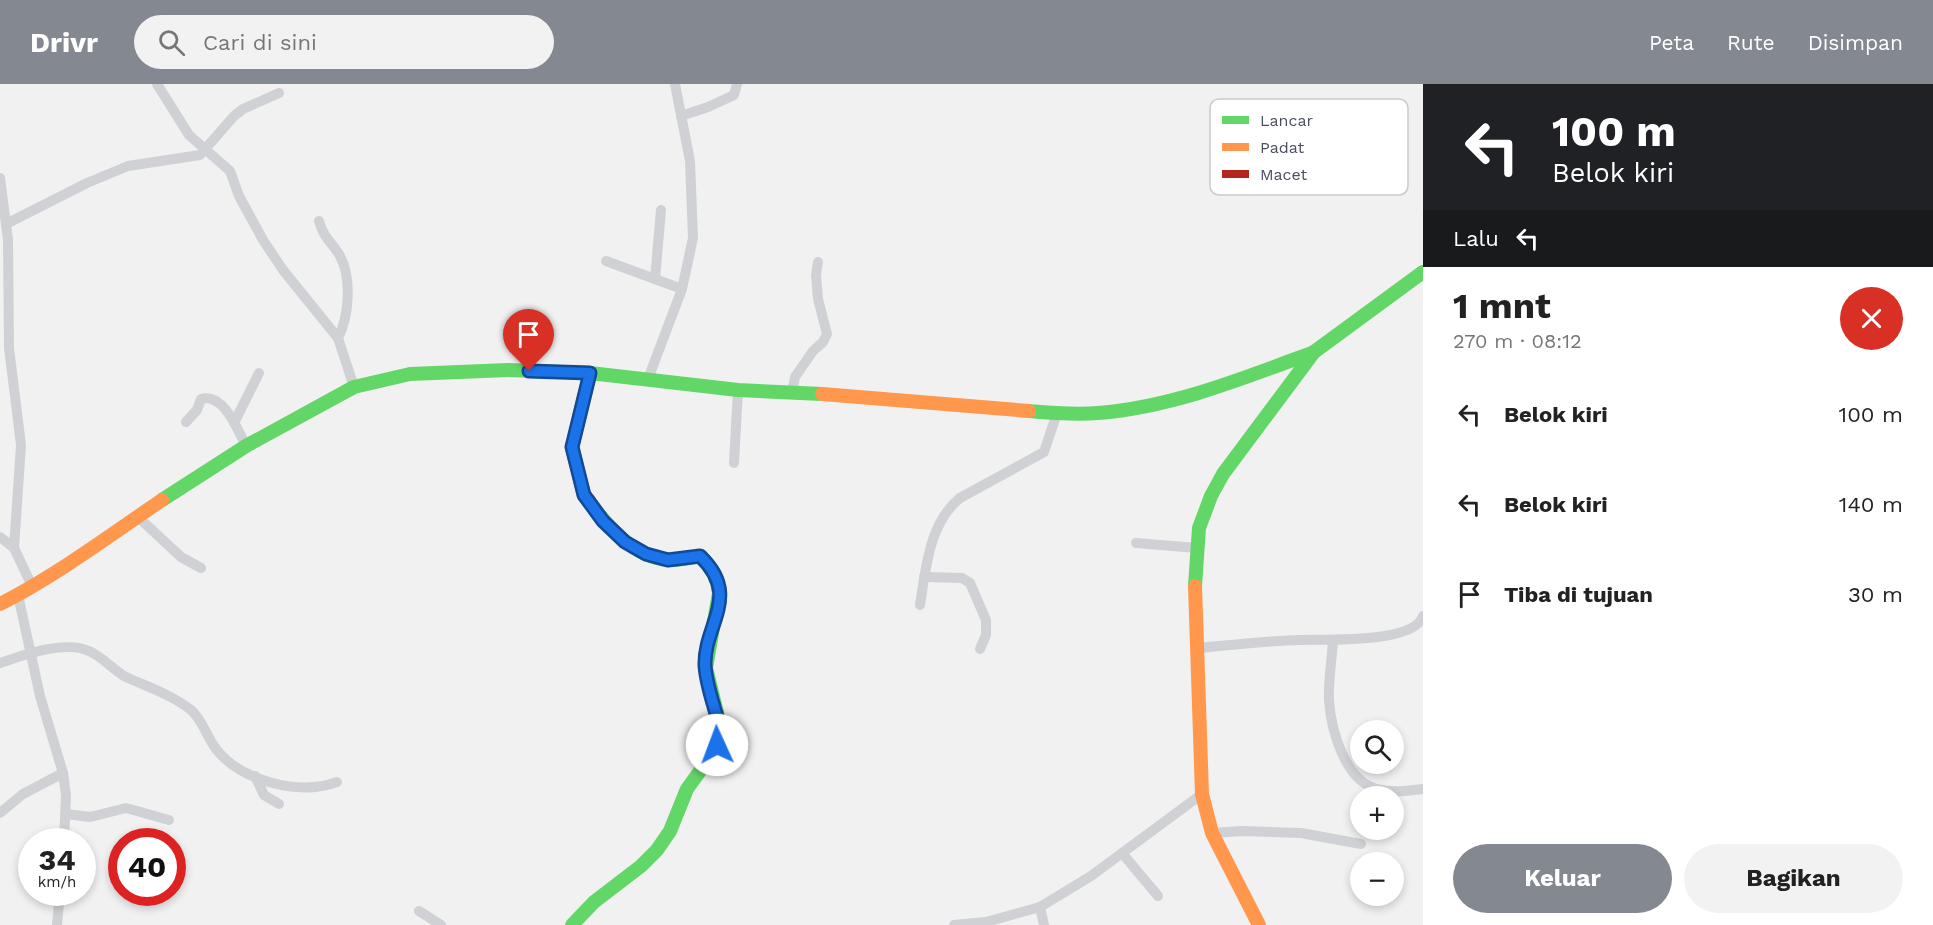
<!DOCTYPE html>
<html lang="id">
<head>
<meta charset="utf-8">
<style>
	body { margin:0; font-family:"Work Sans",sans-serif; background:#f2f2f2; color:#222; height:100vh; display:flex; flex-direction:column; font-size:22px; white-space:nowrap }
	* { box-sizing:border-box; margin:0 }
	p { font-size:20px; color:#767676 }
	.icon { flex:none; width:33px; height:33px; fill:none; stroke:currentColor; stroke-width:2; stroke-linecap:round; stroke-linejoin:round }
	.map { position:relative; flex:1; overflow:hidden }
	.side { display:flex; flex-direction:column; background:#fff; width:510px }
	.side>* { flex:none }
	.banner { background:#202124; color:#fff; overflow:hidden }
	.buttons { position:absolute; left:1350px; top:636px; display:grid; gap:12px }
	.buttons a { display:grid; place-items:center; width:54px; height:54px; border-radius:50%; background:#fff; box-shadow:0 3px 9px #0003; font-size:30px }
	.speed { position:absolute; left:18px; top:744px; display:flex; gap:12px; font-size:30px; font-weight:700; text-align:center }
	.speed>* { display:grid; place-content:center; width:78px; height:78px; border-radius:50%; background:#fff; box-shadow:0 3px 9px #0003; line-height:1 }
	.speed small { font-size:15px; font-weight:400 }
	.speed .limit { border:9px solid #d22; background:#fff; color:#111 }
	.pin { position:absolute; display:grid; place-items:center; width:51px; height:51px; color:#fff; margin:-62px -26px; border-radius:50% 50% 50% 0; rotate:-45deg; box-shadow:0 0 6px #0007 }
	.pin .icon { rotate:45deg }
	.me { position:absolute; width:66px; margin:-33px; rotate:358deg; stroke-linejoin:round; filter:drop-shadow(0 0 4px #0008) }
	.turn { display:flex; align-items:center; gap:21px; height:126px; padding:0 30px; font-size:27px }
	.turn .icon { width:78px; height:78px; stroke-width:2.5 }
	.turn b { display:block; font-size:42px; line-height:51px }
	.then { display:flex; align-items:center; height:57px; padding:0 30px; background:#0003; gap:12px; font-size:22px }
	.round { display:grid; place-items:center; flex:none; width:63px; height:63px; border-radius:32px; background:#f2f2f2 }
	.overview { display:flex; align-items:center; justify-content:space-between; height:102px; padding:0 30px }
	h1 { font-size:36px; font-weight:700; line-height:45px }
	.button { display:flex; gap:12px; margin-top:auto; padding:12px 30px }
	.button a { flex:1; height:69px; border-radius:36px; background:#848891; color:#fff; font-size:24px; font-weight:700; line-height:69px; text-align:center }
	.button a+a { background:#f2f2f2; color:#222 }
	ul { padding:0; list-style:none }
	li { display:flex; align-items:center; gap:18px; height:90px; padding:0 30px }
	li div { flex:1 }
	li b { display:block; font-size:22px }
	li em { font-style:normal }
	header { display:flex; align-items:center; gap:36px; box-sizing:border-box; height:84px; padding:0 30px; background:#848891; color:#fff }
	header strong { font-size:28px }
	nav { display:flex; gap:33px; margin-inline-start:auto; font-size:21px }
	.search { width:420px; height:54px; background:#f2f2f2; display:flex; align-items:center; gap:15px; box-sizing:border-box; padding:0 21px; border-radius:33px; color:#767676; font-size:22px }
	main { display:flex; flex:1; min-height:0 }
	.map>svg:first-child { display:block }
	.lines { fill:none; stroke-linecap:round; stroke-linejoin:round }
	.street { stroke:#cfd1d4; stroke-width:10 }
	.fast { stroke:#63d668; stroke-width:14 }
	.slow { stroke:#ff974d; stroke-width:14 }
	.jam { stroke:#b3261e; stroke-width:14 }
	.route-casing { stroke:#114b97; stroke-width:15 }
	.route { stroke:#1a73e8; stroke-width:10 }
	.key { fill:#fff; stroke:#c8cace; stroke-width:1.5 }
	.key-label { font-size:16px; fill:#494f5d }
</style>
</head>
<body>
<header>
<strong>Drivr</strong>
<div class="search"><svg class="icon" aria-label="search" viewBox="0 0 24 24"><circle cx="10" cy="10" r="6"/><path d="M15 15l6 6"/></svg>Cari di sini</div>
<nav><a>Peta</a><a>Rute</a><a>Disimpan</a></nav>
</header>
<main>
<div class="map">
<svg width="1423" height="841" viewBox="0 0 1423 841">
	<rect width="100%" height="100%" fill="#f1f1f1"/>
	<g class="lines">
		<g class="street">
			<polyline points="157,0 189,51 230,87 239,112 263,156 283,186 338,254 354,303"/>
			<polyline points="681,32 708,23 734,11 737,0"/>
			<polyline points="0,94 8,156 9,264 21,361 14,464"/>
			<path d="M319 137C324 155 332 158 340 172 352 194 349 233 338 254"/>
			<polyline points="6,140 87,99 128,82 200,71 234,32 243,25 279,9"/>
			<polyline points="606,177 682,205"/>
			<polyline points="655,195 661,126"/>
			<polyline points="648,295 682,205 693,154 690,77 675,0"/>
			<polyline points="792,308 795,293 813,267 823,258 827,250 818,215 816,191 818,178"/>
			<path d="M186 338 197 326 201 315C224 308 238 347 246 362"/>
			<polyline points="234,339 259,289"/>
			<polyline points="734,379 738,306"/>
			<polyline points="137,432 181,473 201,484"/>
			<polyline points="0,453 14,464 32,502"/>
			<polyline points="1136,459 1197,464"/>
			<polyline points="924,493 962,494 970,499 986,536 986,551 980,565"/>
			<polyline points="18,511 40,612 63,689 66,711 64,758"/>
			<path d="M920 521C926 484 929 439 960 414L1044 368 1057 329"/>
			<path d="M1333 556C1332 576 1328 597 1329 616 1331 646 1345 697 1377 705 1392 709 1408 707 1423 705"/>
			<path d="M1197 564C1231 561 1265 557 1300 556 1324 555 1414 560 1423 532"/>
			<path d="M0 579C24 571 64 556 89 567 103 573 113 586 126 593 148 603 172 611 191 626 202 635 207 653 216 665 241 697 299 712 337 698"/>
			<polyline points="255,692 264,711 279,720"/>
			<polyline points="0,729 23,710 63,689"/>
			<polyline points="66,730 90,733 126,724 169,736"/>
			<polyline points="1212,749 1242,747 1301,749 1361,760"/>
			<polyline points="1122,769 1158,812"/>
			<polyline points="1040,823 1044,841"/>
			<polyline points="419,827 441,841"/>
			<polyline points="57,841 60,808"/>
			<polyline points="954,841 986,838 1040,823 1091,792 1202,710"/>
		</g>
		<g class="fast">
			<path d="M1029 327C1051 329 1075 331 1098 329 1173 323 1244 294 1314 268"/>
			<polyline points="162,416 246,362 354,303 410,290 508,286 590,289 738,306 822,310"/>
			<polyline points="1195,502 1199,444 1211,412 1223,390 1314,268 1423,188"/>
			<path d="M572 841 594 818 641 782 657 766 670 747 687 705 716 665 720 650V641L706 584 719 509C717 493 711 484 701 472 691 473 678 477 668 476 633 473 608 443 589 417"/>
		</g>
		<g class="slow">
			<polyline points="822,310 1029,327"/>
			<polyline points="1195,502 1202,710 1212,749 1259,841"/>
			<path d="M0 520C57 491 109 452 162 416"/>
		</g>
		<polyline class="jam" points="589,417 584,411 572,363 590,289"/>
	</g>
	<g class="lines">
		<g class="route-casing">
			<path id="route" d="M529 287 590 289 572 363 584 411 603 437 625 458 646 470 668 476 700 472C742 512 704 540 705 581 706 600 714 621 719 640L720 650 717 661"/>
		</g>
		<use href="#route" class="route"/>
	</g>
	<rect x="1210" y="15" width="198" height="96" rx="9" class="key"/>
	<rect x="1222" y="32" width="27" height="8" fill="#63d668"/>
	<rect x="1222" y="59" width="27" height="8" fill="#ff974d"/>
	<rect x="1222" y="86" width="27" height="8" fill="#b3261e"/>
	<g class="key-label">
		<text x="1260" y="42">Lancar</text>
		<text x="1260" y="69">Padat</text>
		<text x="1260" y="96">Macet</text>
	</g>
</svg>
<div class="buttons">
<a><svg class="icon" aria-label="search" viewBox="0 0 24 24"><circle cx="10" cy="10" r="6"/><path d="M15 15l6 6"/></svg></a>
<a>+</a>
<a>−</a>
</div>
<div class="speed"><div>34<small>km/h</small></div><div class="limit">40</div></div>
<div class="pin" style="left:529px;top:287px;background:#d93025"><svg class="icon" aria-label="arrive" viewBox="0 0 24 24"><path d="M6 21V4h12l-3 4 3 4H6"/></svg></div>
<svg class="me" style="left:717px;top:661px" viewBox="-20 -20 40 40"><circle r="19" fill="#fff"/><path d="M0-13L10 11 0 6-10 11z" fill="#1a73e8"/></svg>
</div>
<section class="side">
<div class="banner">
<div class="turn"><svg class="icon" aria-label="left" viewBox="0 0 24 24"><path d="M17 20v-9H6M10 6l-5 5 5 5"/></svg><div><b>100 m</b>Belok kiri</div></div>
<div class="then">Lalu<svg class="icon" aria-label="left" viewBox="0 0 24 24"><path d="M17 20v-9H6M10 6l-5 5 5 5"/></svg></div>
</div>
<div class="overview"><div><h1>1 mnt</h1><p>270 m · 08:12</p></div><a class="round" style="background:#d93025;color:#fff"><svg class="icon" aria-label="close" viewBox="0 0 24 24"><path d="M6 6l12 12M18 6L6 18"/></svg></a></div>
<ul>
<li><svg class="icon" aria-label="left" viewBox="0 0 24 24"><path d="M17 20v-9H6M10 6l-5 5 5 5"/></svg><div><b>Belok kiri</b></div><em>100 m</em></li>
<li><svg class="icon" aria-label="left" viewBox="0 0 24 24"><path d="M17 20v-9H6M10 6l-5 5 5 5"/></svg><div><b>Belok kiri</b></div><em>140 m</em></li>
<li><svg class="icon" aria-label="arrive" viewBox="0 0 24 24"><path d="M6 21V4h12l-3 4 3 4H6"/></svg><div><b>Tiba di tujuan</b></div><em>30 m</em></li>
</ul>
<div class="button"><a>Keluar</a><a>Bagikan</a></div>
</section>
</main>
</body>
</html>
